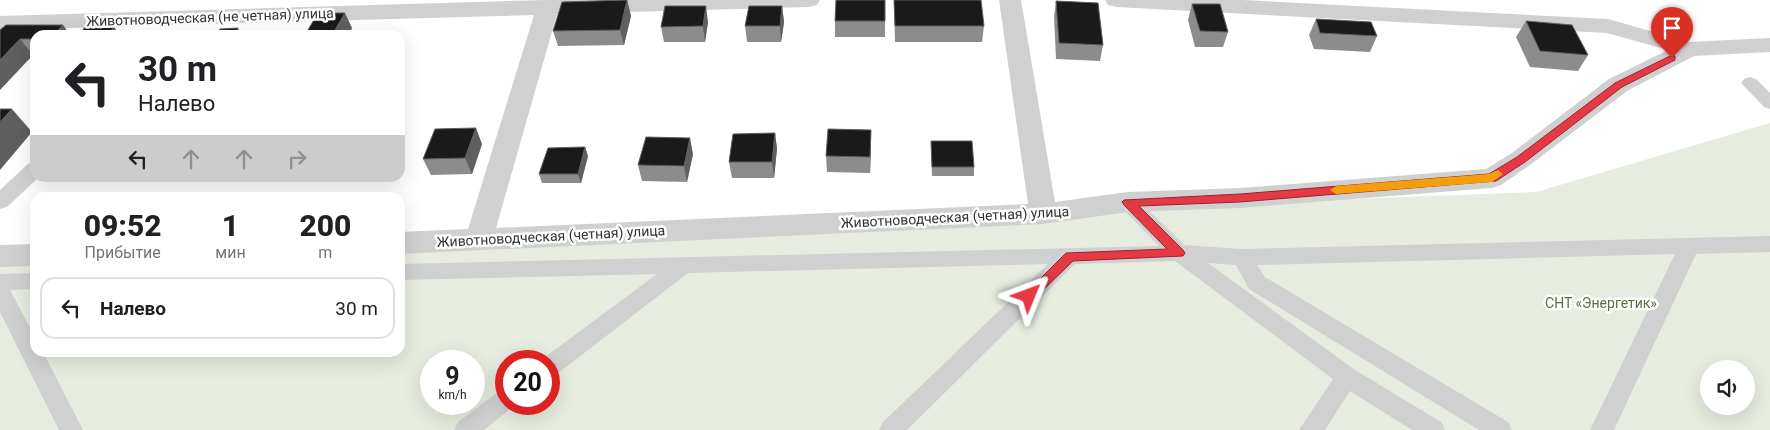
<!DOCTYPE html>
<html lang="ru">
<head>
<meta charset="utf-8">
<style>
	body { margin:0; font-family:Roboto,sans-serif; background:#f6f6f6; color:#202124; height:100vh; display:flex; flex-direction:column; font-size:19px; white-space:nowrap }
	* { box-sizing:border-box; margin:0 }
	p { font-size:16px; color:#757577 }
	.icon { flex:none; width:28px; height:28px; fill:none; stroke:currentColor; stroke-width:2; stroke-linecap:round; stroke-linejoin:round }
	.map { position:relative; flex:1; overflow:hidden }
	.side { position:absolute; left:30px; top:192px; width:375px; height:165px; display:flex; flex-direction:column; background:#fff; border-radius:15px; box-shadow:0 5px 20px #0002 }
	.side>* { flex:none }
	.top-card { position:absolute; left:30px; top:30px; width:375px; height:152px; border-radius:15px; box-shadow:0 5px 20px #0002; background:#fff; color:#202124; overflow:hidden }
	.tools { position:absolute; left:1700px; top:360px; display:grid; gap:10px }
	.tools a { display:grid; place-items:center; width:55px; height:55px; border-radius:50%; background:#fff; box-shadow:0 5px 20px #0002; font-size:25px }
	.speed { position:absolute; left:420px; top:350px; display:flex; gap:10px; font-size:25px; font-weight:700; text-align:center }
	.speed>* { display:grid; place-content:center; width:65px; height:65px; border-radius:50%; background:#fff; box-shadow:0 5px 20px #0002; line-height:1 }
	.speed small { font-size:12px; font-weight:400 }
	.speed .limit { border:8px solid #d22; background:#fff; color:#111 }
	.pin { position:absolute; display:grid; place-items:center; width:42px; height:42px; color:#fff; margin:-51px -21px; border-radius:50% 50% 50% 0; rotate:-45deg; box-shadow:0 0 5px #0007 }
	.pin .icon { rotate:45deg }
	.me { position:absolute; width:55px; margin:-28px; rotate:46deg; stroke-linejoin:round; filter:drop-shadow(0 0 4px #0008) }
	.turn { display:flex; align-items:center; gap:18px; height:105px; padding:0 25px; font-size:22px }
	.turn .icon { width:65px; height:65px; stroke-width:2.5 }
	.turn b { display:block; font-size:35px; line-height:42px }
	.lanes { display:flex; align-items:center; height:48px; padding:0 25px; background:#0003; justify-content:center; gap:25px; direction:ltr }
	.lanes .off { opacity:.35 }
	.eta { display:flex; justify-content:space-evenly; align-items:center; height:85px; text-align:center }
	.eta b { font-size:30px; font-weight:800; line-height:35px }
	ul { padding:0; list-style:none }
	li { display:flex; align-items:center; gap:15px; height:62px; margin:0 10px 8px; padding:0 15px; border:2px solid #e0e0e0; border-radius:15px }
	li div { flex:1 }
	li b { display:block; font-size:19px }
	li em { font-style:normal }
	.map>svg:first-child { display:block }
	.green { fill:#e6ecdf; fill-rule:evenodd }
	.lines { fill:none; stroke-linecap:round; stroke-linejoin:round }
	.lane { fill:#d0d0d0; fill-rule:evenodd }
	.street { fill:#d0d0d0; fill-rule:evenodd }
	.wall { fill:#8c8c8c }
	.shaded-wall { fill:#5f5f5f }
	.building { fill:#1a1a1a; stroke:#5f5f5f }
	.route { fill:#e63946; stroke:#96252e }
	.slow { fill:#f59e0b }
	.labels { text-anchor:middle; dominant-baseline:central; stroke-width:5; stroke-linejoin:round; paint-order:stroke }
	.street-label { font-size:14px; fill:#333; stroke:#fff }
	.park-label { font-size:14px; fill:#56703f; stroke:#fff }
</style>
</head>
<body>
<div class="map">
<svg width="1770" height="430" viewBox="0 0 1770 430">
	<rect width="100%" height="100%" fill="#fff"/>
	<path class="green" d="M1770 123V430H0V249L35 248V352H400V235L1536 192ZM431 361H474V404H431ZM506 361H549V404H506ZM1709 369H1746V406H1709Z"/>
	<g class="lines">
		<g class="lane">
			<polygon points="1750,77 1756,79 1770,93 1770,109 1764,107 1741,83 1744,79"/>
			<polygon points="35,162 35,178 38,178 7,207 0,209 0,190 28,164"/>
			<polygon points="1128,195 1135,197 1184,245 1242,249 1770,236 1770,252 1696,254 1614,430 1590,430 1675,254 1257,265 1265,277 1508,422 1512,430 1479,430 1249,289 1236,265 1208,263 1355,370 1441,422 1445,430 1412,430 1350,391 1325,430 1299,430 1333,379 1175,261 1075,264 907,430 879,430 883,422 1048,264 688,273 557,374 549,377 549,361 541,360 657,274 400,280 400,264 1159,246 1121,207 1118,202 1121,197"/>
			<polygon points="35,273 35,289 10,290 35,337 35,352 43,352 83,430 59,430 0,312 0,274"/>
			<polygon points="506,389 506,404 515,404 514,406 484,430 454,430 458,422 498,392"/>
		</g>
		<g class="street">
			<polygon points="545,0 820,0 817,5 809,7 557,14 496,228 1028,204 999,0 1021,0 1055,202 1128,192 1240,188 1486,169 1512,153 1609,79 1668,50 1607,33 1116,7 1108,5 1105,0 1243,0 1608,19 1689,42 1770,38 1770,52 1694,56 1627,91 1530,165 1501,185 1492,188 1240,208 1128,212 1043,224 400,254 400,232 468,229 534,15 0,30 0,16"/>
			<polygon points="35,244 35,266 0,267 0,245"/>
		</g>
	</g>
	<g class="wall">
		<polygon points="627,0 631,16 624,45 558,46 553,31"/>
		<polygon points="885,0 885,37 835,37 835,21"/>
		<polygon points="894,0 984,26 982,42 895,42"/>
		<polygon points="1056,1 1103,45 1100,61 1056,59 1054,17"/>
		<polygon points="1192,4 1228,32 1223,47 1195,47 1188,20"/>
		<polygon points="782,6 784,22 781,42 747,42 745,26"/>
		<polygon points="1316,19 1377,36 1370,52 1314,49 1309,35"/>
		<polygon points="1526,21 1588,55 1578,71 1530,67 1516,37"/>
		<polygon points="708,22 705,42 664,42 661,27"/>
		<polygon points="63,25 70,35 35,35 35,55 33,55 0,30"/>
		<polygon points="871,130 871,146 870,173 827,172 826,156"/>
		<polygon points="775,133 777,149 774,178 732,178 729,162"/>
		<polygon points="931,141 974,167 974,176 932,176"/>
		<polygon points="482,144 472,174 431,175 423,159"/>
		<polygon points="585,147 588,156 581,183 542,183 539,174"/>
		<polygon points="693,154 687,182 642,181 638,165"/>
		<polygon points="68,178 97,178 96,180 70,180"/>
	</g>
	<g class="shaded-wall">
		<polygon points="627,0 631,16 624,45 620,30"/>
		<polygon points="706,6 708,22 705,42 703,26"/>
		<polygon points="782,6 784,22 781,42 780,26"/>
		<polygon points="345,13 352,28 349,35 332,35"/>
		<polygon points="63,25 70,35 53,35"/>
		<polygon points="114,27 120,35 107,35"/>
		<polygon points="238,28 242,35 234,35"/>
		<polygon points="20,39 33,55 0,90 0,60"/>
		<polygon points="12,109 32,132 0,170 0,122"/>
		<polygon points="476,128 482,144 472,174 465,158"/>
		<polygon points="871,130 871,146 870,173 870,157"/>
		<polygon points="775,133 777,149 774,178 772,162"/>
		<polygon points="690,138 693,154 687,182 684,166"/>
		<polygon points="585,147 588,156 581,183 578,174"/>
	</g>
	<g class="building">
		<polygon points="627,0 620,30 553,31 562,2"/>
		<polygon points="836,0 885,0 885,21 835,21"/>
		<polygon points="894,0 981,0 984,26 895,26"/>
		<polygon points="1056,1 1098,3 1103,45 1059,43"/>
		<polygon points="1192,4 1220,4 1228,32 1200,31"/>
		<polygon points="665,6 706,6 703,26 661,27"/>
		<polygon points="749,6 782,6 780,26 745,26"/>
		<polygon points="318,13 345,13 332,35 305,35"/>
		<polygon points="1316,19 1371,22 1377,36 1320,33"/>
		<polygon points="1526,21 1572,25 1588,55 1540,51"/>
		<polygon points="6,25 63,25 53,35 35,35 35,39 20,39 0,60 0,30"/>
		<polygon points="85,27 114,27 107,35 79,35"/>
		<polygon points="238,28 234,35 215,35 220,29"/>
		<polygon points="0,109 12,109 0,122"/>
		<polygon points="476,128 465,158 423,159 435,129"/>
		<polygon points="828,129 871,130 870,157 826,156"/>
		<polygon points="775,133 772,162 729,162 733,134"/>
		<polygon points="646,137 690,138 684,166 638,165"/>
		<polygon points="931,141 972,141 974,167 932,167"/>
		<polygon points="585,147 578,174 539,174 548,148"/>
	</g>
	<polygon class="route" points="1672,55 1675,56 1675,60 1622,87 1525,162 1496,181 1240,202 1139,206 1183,250 1185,253 1183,256 1073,261 1033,300 1025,300 1023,296 1066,253 1167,249 1124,205 1122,202 1124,200 1240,194 1489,174 1517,157 1615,83"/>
	<polygon class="slow" points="1498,170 1503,174 1492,182 1336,194 1330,190 1336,186 1489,174"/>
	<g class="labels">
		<g class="street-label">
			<text transform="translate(210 17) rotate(-2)">Животноводческая (не четная) улица</text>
			<text transform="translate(955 217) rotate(-3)">Животноводческая (четная) улица</text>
			<text transform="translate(551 236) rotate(-3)">Животноводческая (четная) улица</text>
		</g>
		<g class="park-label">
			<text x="1601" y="303">СНТ «Энергетик»</text>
		</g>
	</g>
</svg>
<div class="tools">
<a><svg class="icon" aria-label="sound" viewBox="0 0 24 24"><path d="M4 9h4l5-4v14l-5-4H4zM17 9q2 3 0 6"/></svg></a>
</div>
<div class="speed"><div>9<small>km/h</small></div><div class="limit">20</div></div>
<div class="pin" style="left:1672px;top:58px;background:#d93025"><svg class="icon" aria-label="arrive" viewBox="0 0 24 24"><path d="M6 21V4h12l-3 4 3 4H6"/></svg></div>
<svg class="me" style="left:1029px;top:296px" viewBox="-20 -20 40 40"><path d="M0-17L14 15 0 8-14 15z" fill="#e63946" stroke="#fff" stroke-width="4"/></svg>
<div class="top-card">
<div class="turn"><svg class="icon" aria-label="left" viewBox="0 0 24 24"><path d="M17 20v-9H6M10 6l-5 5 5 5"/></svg><div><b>30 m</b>Налево</div></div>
<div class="lanes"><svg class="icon" aria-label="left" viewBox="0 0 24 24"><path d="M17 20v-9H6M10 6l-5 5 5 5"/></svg><svg class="icon off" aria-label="ahead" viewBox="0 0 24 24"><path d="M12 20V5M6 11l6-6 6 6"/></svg><svg class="icon off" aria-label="ahead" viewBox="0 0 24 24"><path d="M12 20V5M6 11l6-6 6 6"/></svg><svg class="icon off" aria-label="right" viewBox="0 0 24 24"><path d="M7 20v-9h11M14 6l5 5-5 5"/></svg></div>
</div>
<section class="side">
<div class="eta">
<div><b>09:52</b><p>Прибытие</p></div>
<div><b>1</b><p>мин</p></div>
<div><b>200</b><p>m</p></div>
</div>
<ul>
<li><svg class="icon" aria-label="left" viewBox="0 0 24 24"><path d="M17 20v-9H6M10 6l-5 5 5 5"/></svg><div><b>Налево</b></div><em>30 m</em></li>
</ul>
</section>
</div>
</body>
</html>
